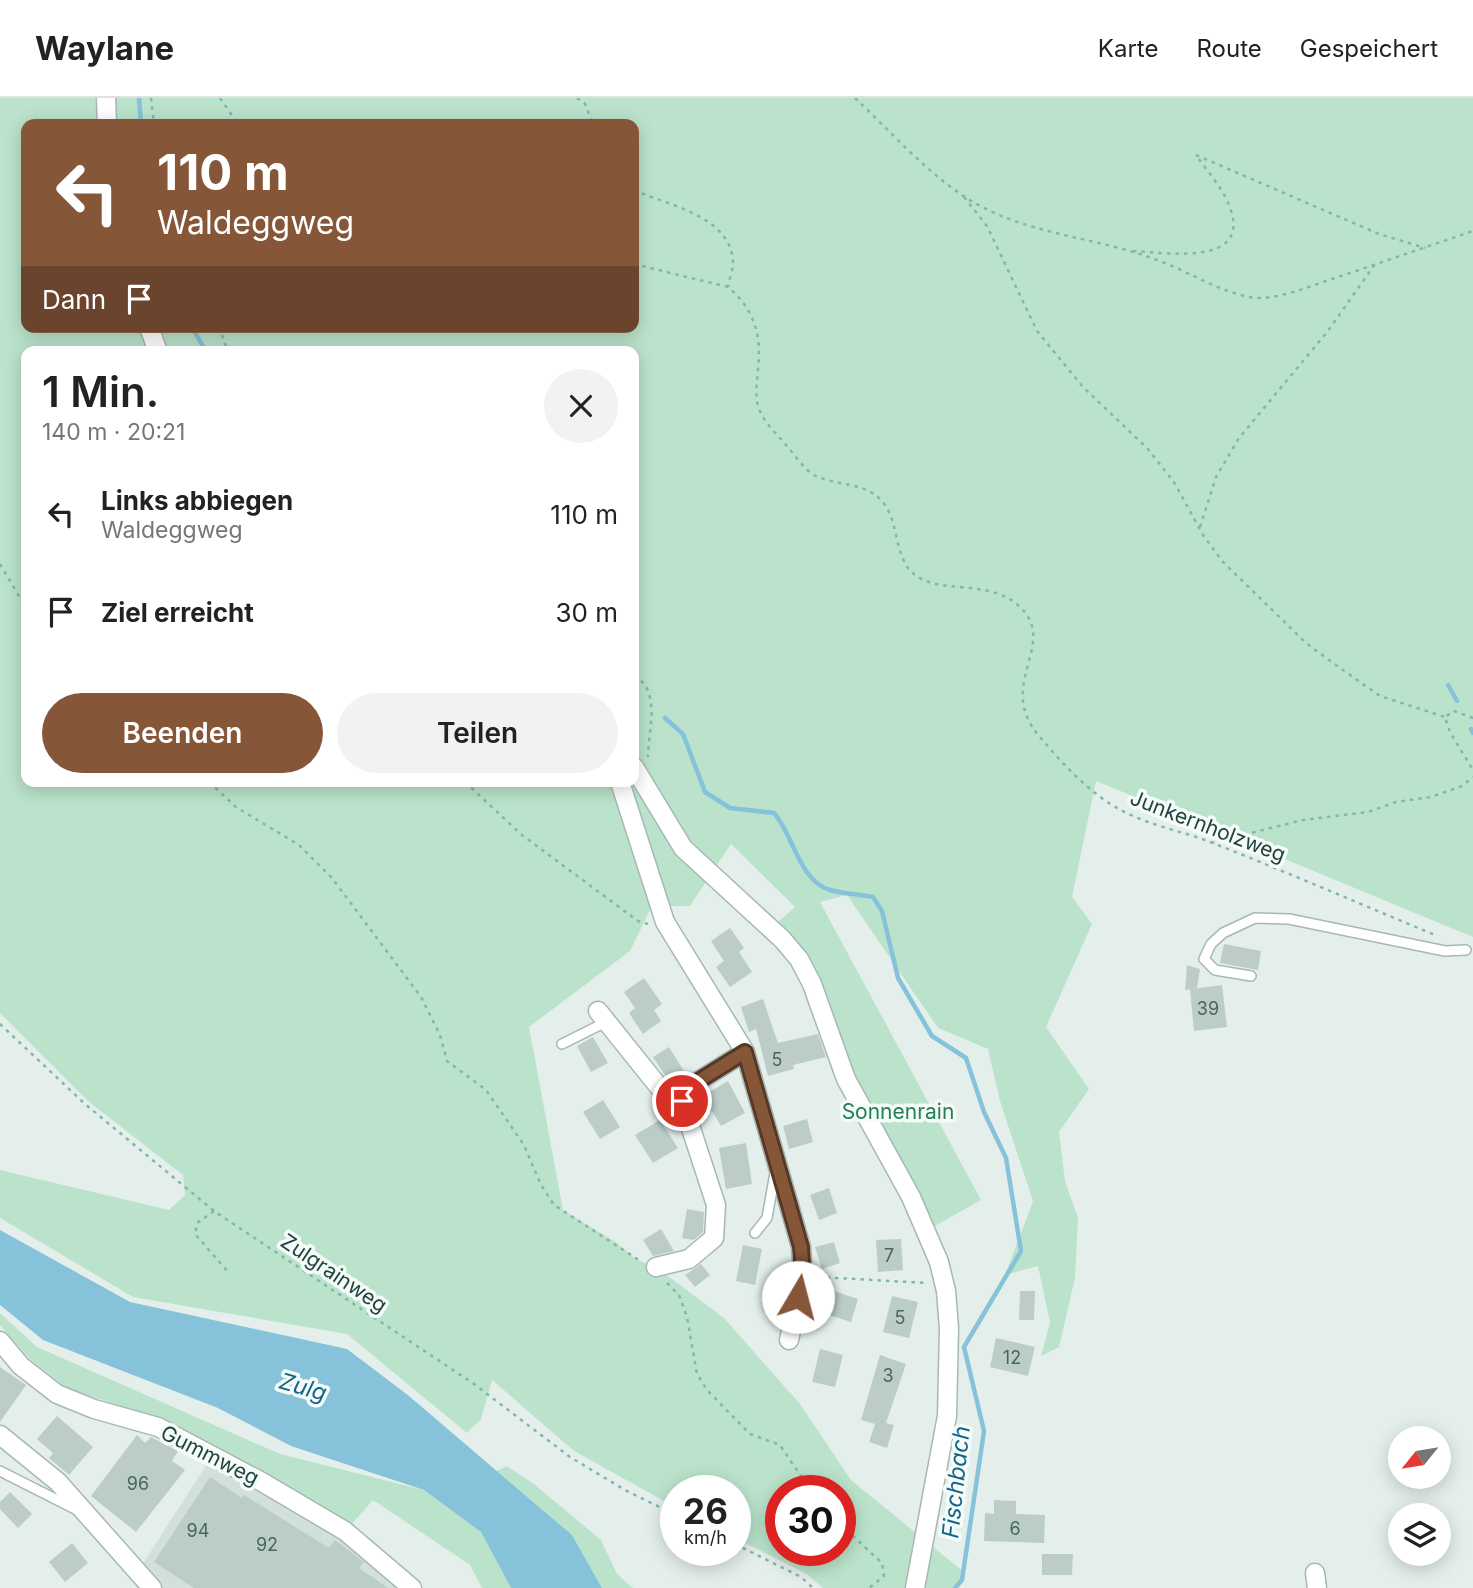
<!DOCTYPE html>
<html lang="de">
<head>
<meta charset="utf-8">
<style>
	body { margin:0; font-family:Inter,sans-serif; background:#f2f2f2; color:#222; height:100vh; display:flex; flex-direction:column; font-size:26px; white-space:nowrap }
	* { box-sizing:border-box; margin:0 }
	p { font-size:23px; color:#767676 }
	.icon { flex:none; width:38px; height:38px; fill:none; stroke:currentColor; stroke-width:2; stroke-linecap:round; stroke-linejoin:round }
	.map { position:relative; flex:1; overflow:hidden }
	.details { position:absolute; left:21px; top:248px; width:618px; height:441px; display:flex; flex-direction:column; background:#fff; border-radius:14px; box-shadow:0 4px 18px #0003 }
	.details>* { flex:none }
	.guide { position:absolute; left:21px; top:21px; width:618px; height:214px; border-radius:14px; box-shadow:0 4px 18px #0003; background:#855638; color:#fff; overflow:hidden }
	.needle { width:46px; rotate:240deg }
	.buttons { position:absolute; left:1388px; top:1328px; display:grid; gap:14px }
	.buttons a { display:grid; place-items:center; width:63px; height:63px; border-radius:50%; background:#fff; box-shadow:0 4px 18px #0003; font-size:35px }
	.speed { position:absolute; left:660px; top:1377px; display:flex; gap:14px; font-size:35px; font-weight:700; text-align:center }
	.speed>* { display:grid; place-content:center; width:91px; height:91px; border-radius:50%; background:#fff; box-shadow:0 4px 18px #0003; line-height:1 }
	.speed small { font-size:18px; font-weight:400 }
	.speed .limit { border:10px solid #d22; background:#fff; color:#111 }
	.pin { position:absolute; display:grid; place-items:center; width:60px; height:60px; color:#fff; margin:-30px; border:4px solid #fff; border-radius:50%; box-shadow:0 2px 7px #0007 }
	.me { position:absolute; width:77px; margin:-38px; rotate:8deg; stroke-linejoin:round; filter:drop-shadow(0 0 5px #0008) }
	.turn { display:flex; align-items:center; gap:24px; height:147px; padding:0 21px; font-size:32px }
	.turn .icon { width:91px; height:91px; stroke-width:2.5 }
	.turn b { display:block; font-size:49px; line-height:60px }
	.then { display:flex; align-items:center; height:66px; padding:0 21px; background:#0003; gap:14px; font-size:26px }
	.round { display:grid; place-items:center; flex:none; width:74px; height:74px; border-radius:37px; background:#f2f2f2 }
	.summary { display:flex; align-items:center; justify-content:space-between; height:119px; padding:0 21px }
	h1 { font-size:42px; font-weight:600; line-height:52px }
	.cta { display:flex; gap:14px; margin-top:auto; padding:14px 21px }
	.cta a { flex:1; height:80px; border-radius:42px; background:#855638; color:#fff; font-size:28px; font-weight:600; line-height:80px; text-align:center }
	.cta a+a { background:#f2f2f2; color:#222 }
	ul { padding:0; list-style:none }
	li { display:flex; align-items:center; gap:21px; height:98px; padding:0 21px }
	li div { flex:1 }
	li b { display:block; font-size:26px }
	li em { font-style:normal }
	header { display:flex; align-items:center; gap:42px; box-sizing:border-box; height:98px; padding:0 35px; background:#fff; border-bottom:2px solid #e0e0e0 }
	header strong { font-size:33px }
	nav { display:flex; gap:38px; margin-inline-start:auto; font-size:24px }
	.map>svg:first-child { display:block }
	.built { fill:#d2e0db }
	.green { fill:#bbe3cb; fill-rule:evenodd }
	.water { fill:#86c2da }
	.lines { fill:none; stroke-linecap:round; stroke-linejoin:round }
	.stream { stroke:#86c2da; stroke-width:4.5 }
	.building { fill:#bccdc8 }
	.lane-casing { stroke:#a6b8b5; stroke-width:12 }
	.street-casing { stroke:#a6b8b5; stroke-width:21 }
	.path { stroke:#81b7ad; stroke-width:2.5; stroke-dasharray:3.5 5; stroke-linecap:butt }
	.lane { stroke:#fff; stroke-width:9 }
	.street { stroke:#fff; stroke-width:18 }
	.route-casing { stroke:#563824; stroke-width:18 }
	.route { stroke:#855638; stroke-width:12 }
	.labels { text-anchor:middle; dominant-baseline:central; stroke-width:7; stroke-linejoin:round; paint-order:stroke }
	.number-label { font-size:18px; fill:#486661 }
	.street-label { font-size:21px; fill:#21443f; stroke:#f5fbf9 }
	.park-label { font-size:21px; fill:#268055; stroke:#f5fbf9 }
	.water-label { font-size:23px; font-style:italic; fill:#136488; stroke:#f5fbf9 }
</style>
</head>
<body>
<header>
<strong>Waylane</strong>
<nav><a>Karte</a><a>Route</a><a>Gespeichert</a></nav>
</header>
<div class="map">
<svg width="1473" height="1490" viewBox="0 0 1473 1490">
	<rect width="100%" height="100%" fill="#e4efec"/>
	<polygon class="built" points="214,1355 348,1440 402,1490 158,1490 140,1470"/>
	<g class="green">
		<path d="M0 0H1473V839L1096 683 1072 799 1092 826 1046 929 1089 991 1059 1034 1065 1083 1078 1120 1075 1180 1059 1249 1041 1258 1050 1225 1038 1168 1005 1177 1033 1103 1000 1003 988 951 938 930 847 797 820 804 981 1102 926 1133 812 886 771 830 795 809 731 746 690 808H652L630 853 529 929 563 1112 617 1145 637 1162 656 1169 724 1220 800 1306 851 1382 965 1475 954 1490H823L807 1476 735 1440V1393H676L675 1409 574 1353 492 1282 481 1321 467 1335 347 1236 133 1199 0 1120V1072L169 1112 185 1097 183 1077 89 1004 0 915ZM26 26H634V229H26ZM26 254H634V684H26ZM780 1393H840V1452H780Z"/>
		<polygon points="0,1215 37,1249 280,1356 424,1392 481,1434 511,1490 482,1490 470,1467 373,1402 351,1427 164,1323 67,1290 30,1261 0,1227"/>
		<polygon points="507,1368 534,1386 601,1442 617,1476 633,1490 602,1490 572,1437 497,1373"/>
	</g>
	<polygon class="water" points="0,1132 130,1204 347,1251 409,1298 572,1437 602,1490 511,1490 481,1434 424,1392 291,1348 218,1310 43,1242 0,1207"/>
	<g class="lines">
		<g class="stream">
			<polyline points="139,0 141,26"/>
			<polyline points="192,229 206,254"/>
			<polyline points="1448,587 1457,603"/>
			<polyline points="634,606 635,607"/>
			<path d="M665 620 683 636 705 694 730 710 774 715C793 736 799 783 830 792 844 796 859 796 873 799L882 813 898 880 932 938 966 960 984 1014 1006 1060 1021 1153 964 1249 984 1333 962 1482 955 1490"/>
			<polyline points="1471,631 1473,635"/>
		</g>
	</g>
	<g class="building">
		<polygon points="730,830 744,850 739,854 752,874 730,889 716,869 724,863 711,843"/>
		<polygon points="1224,846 1261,853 1258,872 1220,865"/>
		<polygon points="1187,867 1200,871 1197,890 1185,892"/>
		<polygon points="644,880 662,906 654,912 661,923 643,936 629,915 635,910 624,894"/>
		<polygon points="1222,887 1227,929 1194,933 1190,891"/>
		<polygon points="763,901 778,945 818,936 826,959 793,967 794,971 768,978 756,931 749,934 741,909"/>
		<polygon points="593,939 608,965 591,974 577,948"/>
		<polygon points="669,949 685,975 670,985 653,959"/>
		<polygon points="728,983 745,1015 721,1028 712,1013 704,1017 696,1002"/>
		<polygon points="603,1002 620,1029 600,1041 583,1014"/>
		<polygon points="807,1021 813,1044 789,1051 783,1028"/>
		<polygon points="660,1022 678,1050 653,1065 635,1037"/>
		<polygon points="746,1045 752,1086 726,1091 719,1050"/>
		<polygon points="829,1090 837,1115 819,1122 810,1097"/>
		<polygon points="687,1111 704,1114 703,1134 694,1142 682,1140"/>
		<polygon points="661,1131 674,1153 653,1158 643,1142"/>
		<polygon points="901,1141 903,1172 878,1174 876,1142"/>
		<polygon points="834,1144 840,1165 822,1171 815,1149"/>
		<polygon points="743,1147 762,1151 755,1187 736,1183"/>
		<polygon points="701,1166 710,1177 695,1189 685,1177"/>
		<polygon points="834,1193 858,1201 851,1224 826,1216"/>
		<polygon points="1020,1193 1035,1193 1034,1222 1019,1222"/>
		<polygon points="892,1198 918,1204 909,1240 883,1234"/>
		<polygon points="996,1240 1035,1249 1028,1278 990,1269"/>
		<polygon points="820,1251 843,1257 835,1289 812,1284"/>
		<polygon points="880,1257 906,1266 886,1325 894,1327 887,1350 869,1344 875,1326 861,1322"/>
		<polygon points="0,1269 26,1287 0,1324"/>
		<polygon points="57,1318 93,1349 69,1377 49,1360 53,1355 37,1341"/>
		<polygon points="137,1337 145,1345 151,1339 178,1353 172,1363 185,1372 136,1434 91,1398"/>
		<polygon points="210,1379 242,1400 244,1397 329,1450 335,1442 364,1464 359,1470 388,1490 194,1490 154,1464"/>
		<polygon points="10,1394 32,1416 18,1430 0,1411 0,1404"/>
		<polygon points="994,1402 1016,1403 1016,1416 1045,1417 1044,1445 984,1443 985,1415 994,1416"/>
		<polygon points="72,1445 88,1465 65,1484 49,1464"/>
		<polygon points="1042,1456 1073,1456 1072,1477 1042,1477"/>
	</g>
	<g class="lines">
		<g class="lane-casing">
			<g id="lane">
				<polyline points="1251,878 1215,872 1204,861 1211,846 1223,835 1255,820 1289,821 1445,853 1466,852"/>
				<polyline points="562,946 606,924"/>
				<polyline points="755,1135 767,1120 775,1075"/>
				<polyline points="0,1373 79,1413"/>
			</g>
		</g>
		<g class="street-casing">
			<g id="street">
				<polyline points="106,0 107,26"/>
				<polyline points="149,229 158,254"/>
				<polyline points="634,669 683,750 782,841 799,861 812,886 846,981 911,1099 939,1164 946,1193 949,1230 947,1318 915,1490"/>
				<polyline points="620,684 665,824 745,954 801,1149 803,1178 789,1242"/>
				<polyline points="598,913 663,994 682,1003"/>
				<polyline points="656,1169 689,1161 714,1140 716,1107 682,1003 692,987 745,954"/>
				<polyline points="0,1243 21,1268 57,1296 94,1311 158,1329 262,1384 345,1433 412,1490"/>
				<polyline points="0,1337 58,1384 152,1490"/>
				<polyline points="1315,1475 1317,1490"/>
			</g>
		</g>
		<g class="path">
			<polyline points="151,0 154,26"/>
			<polyline points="220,0 238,26"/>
			<polyline points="577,0 585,6 593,26"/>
			<path d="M855 0C890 33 925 73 965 99 1023 137 1094 138 1157 162 1188 173 1217 193 1250 199 1266 202 1282 197 1297 193L1473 133"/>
			<polyline points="1196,57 1379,136 1425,150"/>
			<path d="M634 92C666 107 735 118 733 168 732 174 729 182 728 189"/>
			<polyline points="964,99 987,128 1037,233 1083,289 1147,350 1174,384 1203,437 1222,463 1306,545 1340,570 1380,598 1445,619"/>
			<path d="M1133 153C1168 155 1254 169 1229 107 1222 89 1207 73 1196 57"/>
			<path d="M634 166 728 189C754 211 762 237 758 271 757 283 755 296 758 308 763 324 776 335 786 347 795 357 804 372 816 378 838 388 864 384 881 402 901 423 892 463 918 479 945 496 991 481 1020 509 1059 546 995 586 1039 638 1061 664 1089 695 1119 711 1145 726 1177 732 1205 742 1282 772 1358 805 1435 837"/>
			<polyline points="219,229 228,254"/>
			<polyline points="1200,429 1216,379 1239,340 1328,233 1375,166"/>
			<polyline points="0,466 26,510"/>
			<path d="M634 578C662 592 648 634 648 659"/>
			<polyline points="1473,620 1454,613 1445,619 1450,634 1473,672"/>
			<polyline points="209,684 236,709 299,747 332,780 421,899 440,937 447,963 486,992 524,1047 541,1087 554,1107 642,1164"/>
			<polyline points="465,684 522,737 638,823 648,826"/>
			<polyline points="1211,745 1303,722 1368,714 1396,704 1431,699 1462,688 1473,679"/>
			<polyline points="0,926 85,1006 214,1113 474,1286 570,1359 625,1392 676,1417"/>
			<polyline points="214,1113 197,1125 195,1136 229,1175"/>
			<polyline points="818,1179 927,1185"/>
			<polyline points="667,1185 679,1197 687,1219 697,1276 707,1292 750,1336 780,1347 811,1393"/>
			<polyline points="840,1426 882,1465 884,1478 869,1490"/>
			<polyline points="735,1446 801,1479 813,1490"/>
		</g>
		<use href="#lane" class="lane"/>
		<use href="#street" class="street"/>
	</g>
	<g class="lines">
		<g class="route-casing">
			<polyline id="route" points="682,1003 692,987 745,954 801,1149 803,1178 798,1199"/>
		</g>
		<use href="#route" class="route"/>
	</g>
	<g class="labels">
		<g class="number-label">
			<text x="1208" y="910">39</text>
			<text x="777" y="961">5</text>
			<text x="889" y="1157">7</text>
			<text x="900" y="1219">5</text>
			<text x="1012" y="1259">12</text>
			<text x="888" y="1277">3</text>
			<text x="138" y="1385">96</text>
			<text x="1015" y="1430">6</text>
			<text x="198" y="1432">94</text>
			<text x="267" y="1446">92</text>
		</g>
		<g class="street-label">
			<text transform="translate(1208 728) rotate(21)">Junkernholzweg</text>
			<text transform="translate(334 1175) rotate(34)">Zulgrainweg</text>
			<text transform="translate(210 1357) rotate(27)">Gummweg</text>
		</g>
		<g class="park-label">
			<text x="898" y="1013">Sonnenrain</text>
		</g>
		<g class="water-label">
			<text transform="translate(303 1289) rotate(16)">Zulg</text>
			<text transform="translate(956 1384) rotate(-84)">Fischbach</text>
		</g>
	</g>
</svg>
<div class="buttons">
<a><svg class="needle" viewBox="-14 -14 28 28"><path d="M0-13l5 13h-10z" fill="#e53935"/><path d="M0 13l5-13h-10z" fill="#767676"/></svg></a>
<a><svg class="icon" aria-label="layers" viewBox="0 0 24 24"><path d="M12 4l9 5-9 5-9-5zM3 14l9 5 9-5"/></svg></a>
</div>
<div class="speed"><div>26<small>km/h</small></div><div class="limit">30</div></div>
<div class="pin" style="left:682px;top:1003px;background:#d93025"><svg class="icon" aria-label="arrive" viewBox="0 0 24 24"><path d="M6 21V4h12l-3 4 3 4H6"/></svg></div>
<svg class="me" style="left:798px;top:1199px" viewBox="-20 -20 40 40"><circle r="19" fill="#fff"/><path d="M0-13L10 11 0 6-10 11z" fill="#855638"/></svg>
<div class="guide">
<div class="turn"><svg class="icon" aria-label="left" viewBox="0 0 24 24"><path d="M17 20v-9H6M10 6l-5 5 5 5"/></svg><div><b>110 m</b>Waldeggweg</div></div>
<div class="then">Dann<svg class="icon" aria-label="arrive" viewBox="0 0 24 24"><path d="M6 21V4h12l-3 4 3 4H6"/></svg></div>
</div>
<section class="details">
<div class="summary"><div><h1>1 Min.</h1><p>140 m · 20:21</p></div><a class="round"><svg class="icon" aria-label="close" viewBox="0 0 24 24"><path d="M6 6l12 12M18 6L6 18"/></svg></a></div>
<ul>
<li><svg class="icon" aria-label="left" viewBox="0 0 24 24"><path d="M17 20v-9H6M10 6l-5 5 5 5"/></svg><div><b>Links abbiegen</b><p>Waldeggweg</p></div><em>110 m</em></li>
<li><svg class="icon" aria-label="arrive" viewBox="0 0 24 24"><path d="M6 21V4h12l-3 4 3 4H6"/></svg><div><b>Ziel erreicht</b></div><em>30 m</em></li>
</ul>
<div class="cta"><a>Beenden</a><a>Teilen</a></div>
</section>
</div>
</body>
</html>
